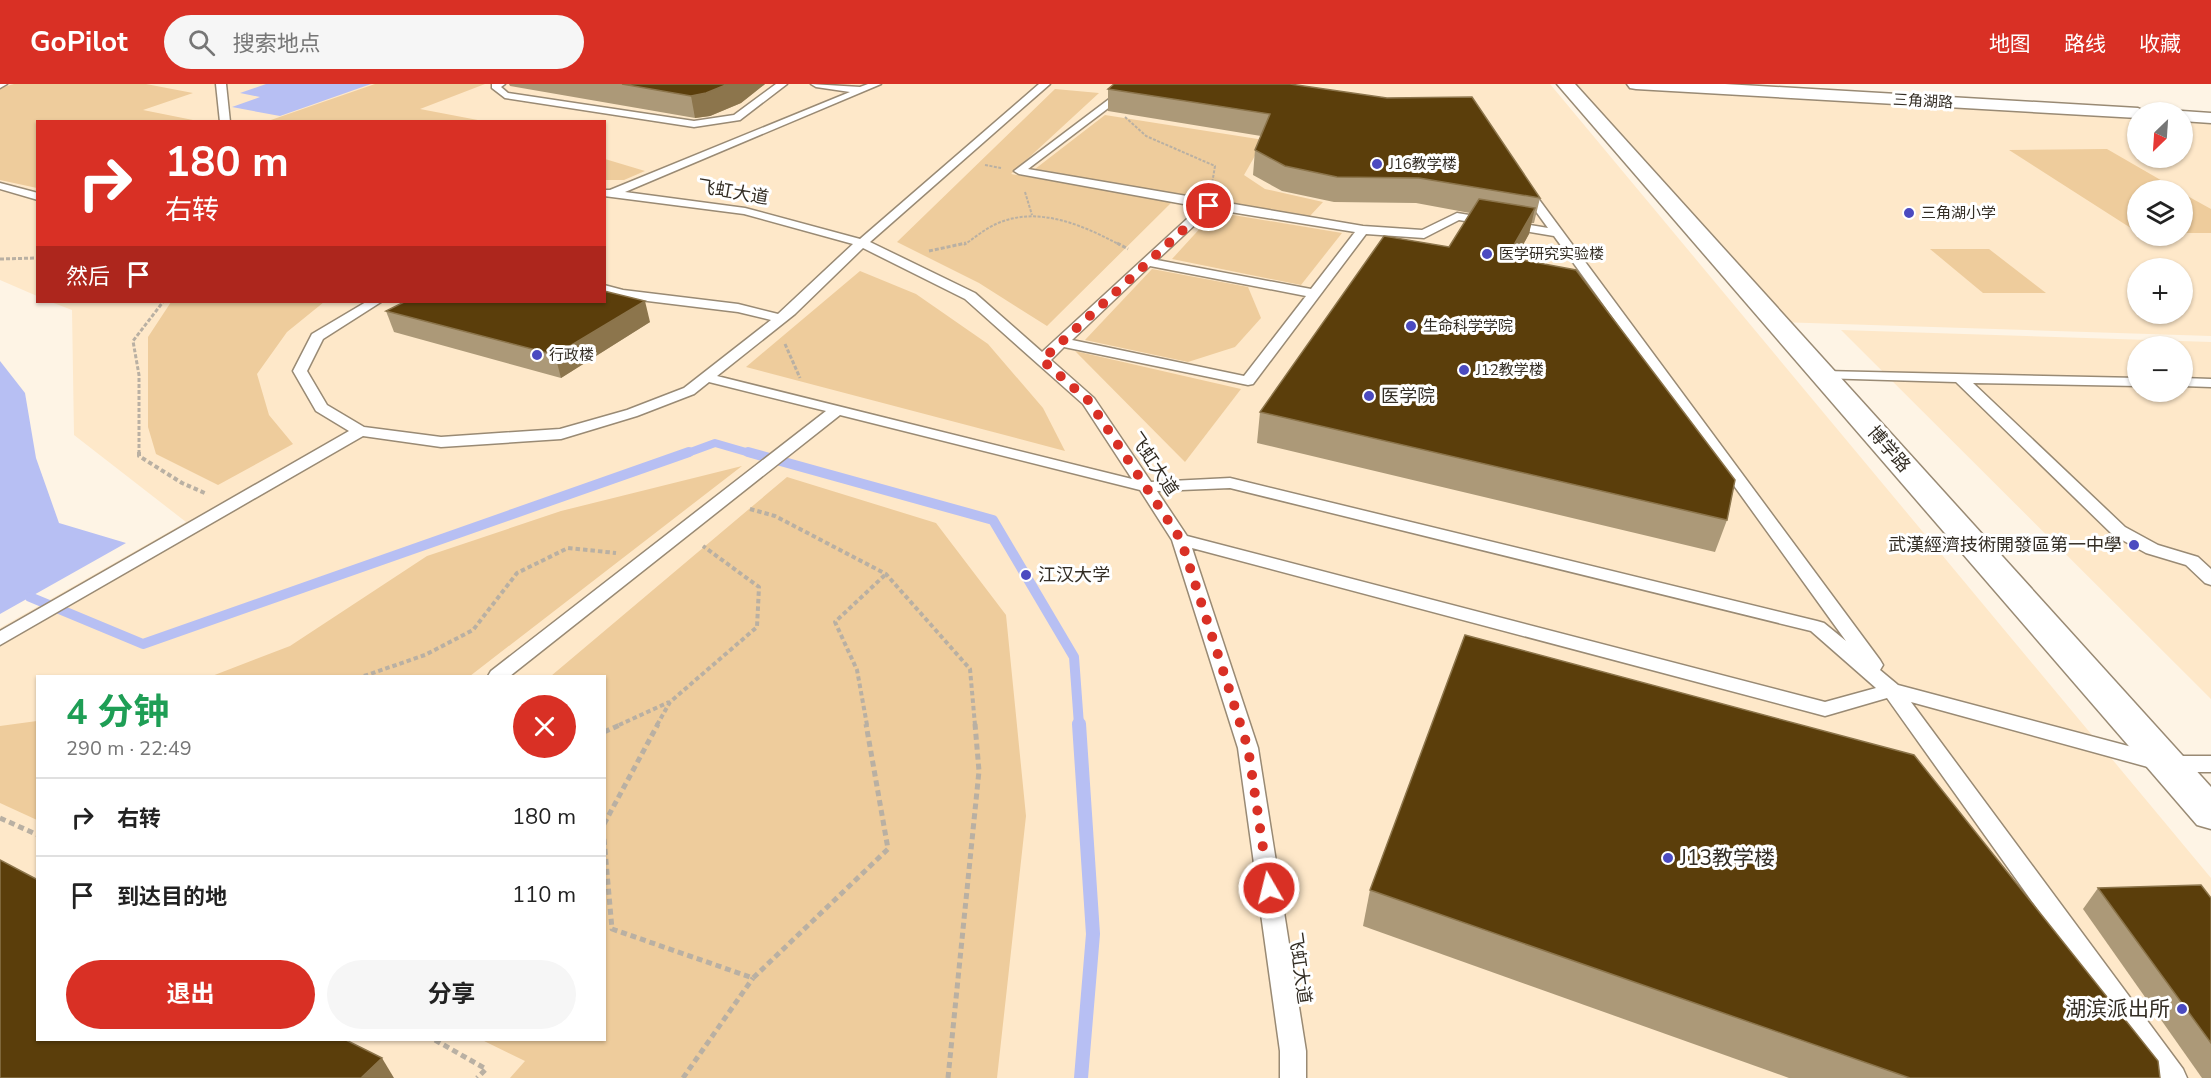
<!DOCTYPE html>
<html lang="zh">
<head>
<meta charset="utf-8">
<style>
	body { margin:0; font-family:"Nunito Sans","Noto Sans SC",sans-serif; background:#f6f6f6; color:#222; height:100vh; display:flex; flex-direction:column; font-size:22px; white-space:nowrap }
	* { box-sizing:border-box; margin:0 }
	p { font-size:20px; color:#767676 }
	.icon { flex:none; width:33px; height:33px; fill:none; stroke:currentColor; stroke-width:2; stroke-linecap:round; stroke-linejoin:round }
	.map { position:relative; flex:1; overflow:hidden }
	.side { position:absolute; left:36px; top:591px; width:570px; height:366px; display:flex; flex-direction:column; background:#fff; border-radius:0px; box-shadow:0 2px 4px #0004 }
	.side>* { flex:none }
	.guide { position:absolute; left:36px; top:36px; width:570px; height:183px; border-radius:0px; box-shadow:0 2px 4px #0004; background:#d93025; color:#fff; overflow:hidden }
	.needle { width:39px; rotate:205deg }
	.tools { position:absolute; left:2127px; top:18px; display:grid; gap:12px }
	.tools a { display:grid; place-items:center; width:66px; height:66px; border-radius:50%; background:#fff; box-shadow:0 2px 4px #0004; font-size:30px }
	.pin { position:absolute; display:grid; place-items:center; width:51px; height:51px; color:#fff; margin:-26px; border:3px solid #fff; border-radius:50%; box-shadow:0 2px 6px #0007 }
	.me { position:absolute; width:66px; margin:-33px; rotate:352deg; stroke-linejoin:round; filter:drop-shadow(0 0 4px #0008) }
	.turn { display:flex; align-items:center; gap:21px; height:126px; padding:0 30px; font-size:27px }
	.turn .icon { width:78px; height:78px; stroke-width:2.5 }
	.turn b { display:block; font-size:42px; line-height:51px }
	.then { display:flex; align-items:center; height:57px; padding:0 30px; background:#0003; gap:12px; font-size:22px }
	.round { display:grid; place-items:center; flex:none; width:63px; height:63px; border-radius:32px; background:#f6f6f6 }
	.overview { display:flex; align-items:center; justify-content:space-between; height:102px; padding:0 30px }
	h1 { font-size:36px; font-weight:700; line-height:45px; color:#1e9e55 }
	.cta { display:flex; gap:12px; margin-top:auto; padding:12px 30px }
	.cta a { flex:1; height:69px; border-radius:36px; background:#d93025; color:#fff; font-size:24px; font-weight:700; line-height:69px; text-align:center }
	.cta a+a { background:#f6f6f6; color:#222 }
	ul { padding:0; list-style:none }
	li { display:flex; align-items:center; gap:18px; height:78px; padding:0 30px; border-top:2px solid #e0e0e0 }
	li div { flex:1 }
	li b { display:block; font-size:22px }
	li em { font-style:normal }
	header { display:flex; align-items:center; gap:36px; box-sizing:border-box; height:84px; padding:0 30px; background:#d93025; color:#fff }
	header strong { font-size:28px }
	nav { display:flex; gap:33px; margin-inline-start:auto; font-size:21px }
	.search { width:420px; height:54px; background:#f6f6f6; display:flex; align-items:center; gap:15px; box-sizing:border-box; padding:0 21px; border-radius:33px; color:#767676; font-size:22px }
	.map>svg:first-child { display:block }
	.built { fill:#fee8c9; fill-rule:evenodd }
	.green { fill:#eecc9c }
	.water { fill:#b7bff3 }
	.lines { fill:none; stroke-linecap:round; stroke-linejoin:round }
	.stream-far2 { stroke:#b7bff3; stroke-width:8 }
	.stream-far1 { stroke:#b7bff3; stroke-width:10 }
	.stream { stroke:#b7bff3; stroke-width:14 }
	.service-casing { stroke:#998a74; stroke-width:3 }
	.tertiary-casing { stroke:#998a74; stroke-width:3 }
	.path-far3 { stroke:#b9b0a3; stroke-width:2; stroke-dasharray:3 1.5; stroke-linecap:butt }
	.path-far2 { stroke:#b9b0a3; stroke-width:3; stroke-dasharray:4 2; stroke-linecap:butt }
	.path-far1 { stroke:#b9b0a3; stroke-width:4; stroke-dasharray:4.5 3; stroke-linecap:butt }
	.path { stroke:#b9b0a3; stroke-width:5; stroke-dasharray:6 4; stroke-linecap:butt }
	.service { fill:#fff; fill-rule:evenodd }
	.tertiary { fill:#fff; fill-rule:evenodd }
	.wall { fill:#ac9978 }
	.shaded-wall { fill:#8c754c }
	.building { fill:#5b3e0b; stroke:#8c754c; stroke-width:1.5 }
	.route { stroke:#d93025; stroke-width:10; stroke-dasharray:0 18 }
	.poi-dot { fill:#4b4ac0; stroke:#fff; stroke-width:2 }
	.labels { text-anchor:middle; dominant-baseline:central; stroke-width:6; stroke-linejoin:round; paint-order:stroke }
	.far-street-label { font-size:15px; fill:#332d24; stroke:#fff }
	.far-poi-label { font-size:15px; fill:#332d24; stroke:#fff; text-anchor:start }
	.street-label { font-size:18px; fill:#332d24; stroke:#fff }
	.poi-label { font-size:18px; fill:#332d24; stroke:#fff; text-anchor:start }
	.near-poi-label { font-size:21px; fill:#332d24; stroke:#fff; text-anchor:start }
</style>
</head>
<body>
<header>
<strong>GoPilot</strong>
<div class="search"><svg class="icon" aria-label="search" viewBox="0 0 24 24"><circle cx="10" cy="10" r="6"/><path d="M15 15l6 6"/></svg>搜索地点</div>
<nav><a>地图</a><a>路线</a><a>收藏</a></nav>
</header>
<div class="map">
<svg width="2211" height="994" viewBox="0 0 2211 994">
	<rect width="100%" height="100%" fill="#fef4e5"/>
	<g class="built">
		<path d="M0 0H1550L2211 794V994H0V544L186 438 74 351 72 226 51 218H604V38H38L37 212 0 196ZM38 592H604V956H38Z"/>
		<path d="M1566 0H1636L2137 29 2138 74H2182L2183 32 2211 34V252L1777 238ZM2138 106H2182V152H2138ZM2138 184H2182V230H2138Z"/>
		<path d="M1841 246 2211 258V615ZM2138 262H2182V308H2138Z"/>
	</g>
	<g class="green">
		<polygon points="14,0 146,0 193,9 143,26 198,37 38,38 37,104 0,96 0,4"/>
		<polygon points="375,0 485,0 420,25 483,37 268,37"/>
		<polygon points="1055,5 1099,9 1011,90 1172,118 1047,242 979,199 897,158"/>
		<polygon points="1105,31 1264,56 1244,91 1265,105 1323,118 1309,133 1035,85"/>
		<polygon points="2107,65 2178,106 2138,106 2137,148 2009,66"/>
		<polygon points="605,75 645,87 624,96 605,96"/>
		<polygon points="2182,109 2211,125 2211,149 2183,149"/>
		<polygon points="1215,128 1342,149 1301,201 1172,175"/>
		<polygon points="1930,165 1989,165 2046,209 1983,209"/>
		<polygon points="1152,185 1248,203 1261,234 1235,263 1188,278 1085,256"/>
		<polygon points="860,187 916,210 988,260 1043,324 1065,367 746,283"/>
		<polygon points="171,218 324,218 287,248 257,290 269,331 293,360 218,401 156,370 148,343 148,253"/>
		<polygon points="1075,267 1241,305 1185,378"/>
		<polygon points="742,382 470,592 212,592 290,562 427,472 561,427"/>
		<polygon points="787,393 936,439 1006,531 1026,732 997,994 510,994 525,977 482,956 604,956 604,592 551,592"/>
		<polygon points="37,637 38,637 37,736 0,719 0,642"/>
	</g>
	<g class="water">
		<polygon points="266,0 371,0 280,32 232,23 260,13 240,9"/>
		<polygon points="0,277 25,309 36,374 59,439 126,459 0,530"/>
	</g>
	<g class="lines">
		<polyline class="stream-far2" points="685,370 715,359 753,370"/>
		<g class="stream-far1">
			<polyline points="748,368 993,436 1074,573 1079,641"/>
			<polyline points="30,513 143,560 689,368"/>
		</g>
		<polyline class="stream" points="1079,640 1093,850 1081,994"/>
		<g class="service-casing">
			<g id="service">
				<polygon points="0,0 7,0 0,4"/>
				<polygon points="216,0 226,0 230,38 220,38"/>
				<polygon points="492,0 505,0 501,3 508,9 694,37 734,31 776,0 787,0 740,36 694,43 505,14 492,4"/>
				<path d="M811 0 860 3 868 0H881L625 108 745 124 860 155 1039 0H1050L870 158 975 209 1042 268 1200 123 1019 90 1014 87 1129 0H1140L1028 85 1363 142 1422 146 1457 129 1548 144 1519 104 1521 102H1529L1880 576 1883 581 1880 586 1898 601 2166 672H2211V688H2166L1911 618 2183 985 2187 994H2158L1887 614 1825 632 1192 464 1258 664 1306 967V994H1280V967L1238 664 1172 456 1140 406 840 331 510 592H488L491 587 826 327 709 298 694 310 637 332 561 355 441 363 363 352 0 561V547L349 347 316 327 293 287 312 250 366 218H381L323 255 307 287 327 321 364 343 441 353 560 345 627 326 684 304 771 236 738 228 623 214 604 209V201L623 206 738 220 778 230 853 160 744 130 604 112V106H610L850 8 816 3ZM1212 125 1355 148 1311 205 1157 176ZM1459 136 1554 152 1846 557 1824 539 1817 537 1230 394 1151 398 1094 314 1051 276 1064 263 1248 301 1253 300 1366 150 1424 154ZM863 164 965 215 1083 320 1132 395 717 292 795 230ZM1150 182 1306 212 1244 292 1072 256ZM1230 404 1811 547 1876 604 1825 618 1187 452 1157 407Z"/>
				<polygon points="0,99 38,109 38,116 0,105"/>
				<polygon points="1824,287 2138,294 2138,302 1973,299 2125,443 2158,461 2198,473 2211,485 2211,501 2205,499 2186,481 2146,469 2113,451 1956,298 1819,294 1817,291"/>
				<polygon points="2182,294 2211,295 2211,303 2182,302"/>
			</g>
		</g>
		<g class="tertiary-casing">
			<g id="tertiary">
				<polygon points="1557,0 1575,0 2211,703 2211,745 2197,741"/>
				<polygon points="1627,0 1725,0 2138,24 2147,28 2138,28 2138,34 1636,5 1630,4"/>
				<polygon points="2182,27 2211,29 2211,39 2182,37 2182,28 2175,28"/>
			</g>
		</g>
		<g class="path-far3">
			<polyline points="1125,33 1146,52 1215,82 1212,100"/>
			<polyline points="985,81 1001,84"/>
			<polyline points="1025,108 1032,131"/>
			<path d="M964 161C974 154 985 145 996 140 1037 121 1083 141 1120 161"/>
		</g>
		<g class="path-far2">
			<polyline points="1117,159 1128,165"/>
			<polyline points="929,167 966,159"/>
			<polyline points="0,175 38,174"/>
			<polyline points="785,260 800,294"/>
			<polyline points="139,370 139,291 133,257 163,218"/>
		</g>
		<g class="path-far1">
			<polyline points="139,368 139,372 182,399 207,410"/>
			<polyline points="750,425 775,432 886,490 970,585 975,641"/>
			<polyline points="364,592 425,571 473,546 517,489 568,464 616,469"/>
			<polyline points="619,641 669,618"/>
			<polyline points="657,641 670,618 757,543 759,503 703,462"/>
			<polyline points="867,641 857,586 835,538 886,490"/>
		</g>
		<g class="path">
			<polyline points="604,648 622,640"/>
			<polyline points="0,734 38,751"/>
			<polyline points="604,740 658,640"/>
			<polyline points="604,755 612,845 753,894 888,765 866,640"/>
			<polyline points="435,956 486,985 477,994"/>
			<polyline points="683,994 753,894"/>
			<polyline points="948,994 979,687 975,640"/>
		</g>
		<use href="#service" class="service"/>
		<use href="#tertiary" class="tertiary"/>
	</g>
	<g class="wall">
		<polygon points="509,0 765,0 741,19 710,32 695,34 510,2"/>
		<polygon points="1290,0 1540,114 1534,139 1531,139 1529,150 1515,175 1727,436 1715,468 1257,359 1260,328 1449,163 1470,129 1416,119 1334,118 1282,107 1253,91 1255,66 1261,52 1108,27 1108,5"/>
		<polygon points="386,227 650,238 561,294 394,248"/>
		<polygon points="2098,804 2211,814 2211,994 2202,994 2083,825"/>
		<polygon points="1370,806 2160,994 1789,994 1363,842"/>
	</g>
	<g class="shaded-wall">
		<polygon points="728,0 765,0 741,19 710,32 695,34 691,12"/>
		<polygon points="1535,124 1529,150 1501,201 1507,173"/>
		<polygon points="645,217 650,238 561,294 555,271"/>
		<polygon points="382,974 394,994 361,994"/>
	</g>
	<g class="building">
		<polygon points="622,0 728,0 706,9 691,12"/>
		<polygon points="1114,0 1290,0 1387,14 1472,13 1540,114 1419,94 1337,93 1285,82 1255,66 1270,30 1108,5"/>
		<polygon points="1479,115 1535,124 1507,173 1576,186 1735,396 1727,436 1260,328 1384,152 1449,163"/>
		<polygon points="604,207 645,217 555,271 386,227 404,218 604,218"/>
		<polygon points="1465,551 1914,671 2158,977 2160,994 1910,994 1370,806"/>
		<polygon points="0,776 38,796 38,956 346,956 382,974 361,994 0,994"/>
		<polygon points="2201,801 2211,814 2211,959 2098,804"/>
	</g>
	<g class="lines">
		<polyline class="route" points="1209,122 1042,276 1089,317 1181,456 1248,664 1269,804"/>
	</g>
	<g class="poi-dot">
		<circle cx="1377" cy="80" r="6"/>
		<circle cx="1909" cy="129" r="6"/>
		<circle cx="1487" cy="170" r="6"/>
		<circle cx="1411" cy="242" r="6"/>
		<circle cx="537" cy="271" r="6"/>
		<circle cx="1464" cy="286" r="6"/>
		<circle cx="1369" cy="312" r="6"/>
		<circle cx="2134" cy="461" r="6"/>
		<circle cx="1026" cy="491" r="6"/>
		<circle cx="1668" cy="774" r="6"/>
		<circle cx="2182" cy="925" r="6"/>
	</g>
	<g class="labels">
		<g class="far-street-label">
			<text transform="translate(1923 17) rotate(3)">三角湖路</text>
		</g>
		<g class="far-poi-label">
			<text x="1389" y="80">J16教学楼</text>
			<text x="1921" y="129">三角湖小学</text>
			<text x="1499" y="170">医学研究实验楼</text>
			<text x="1423" y="242">生命科学学院</text>
			<text x="549" y="271">行政楼</text>
			<text x="1476" y="286">J12教学楼</text>
		</g>
		<g class="street-label">
			<text transform="translate(733 108) rotate(10)">飞虹大道</text>
			<text transform="translate(1889 365) rotate(49)">博学路</text>
			<text transform="translate(1154 380) rotate(56)">飞虹大道</text>
			<text transform="translate(1300 884) rotate(82)">飞虹大道</text>
		</g>
		<g class="poi-label">
			<text x="1381" y="312">医学院</text>
			<text x="2122" y="461" text-anchor="end">武漢經濟技術開發區第一中學</text>
			<text x="1038" y="491">江汉大学</text>
		</g>
		<g class="near-poi-label">
			<text x="1680" y="774">J13教学楼</text>
			<text x="2170" y="925" text-anchor="end">湖滨派出所</text>
		</g>
	</g>
</svg>
<div class="tools">
<a><svg class="needle" viewBox="-14 -14 28 28"><path d="M0-13l5 13h-10z" fill="#e53935"/><path d="M0 13l5-13h-10z" fill="#767676"/></svg></a>
<a><svg class="icon" aria-label="layers" viewBox="0 0 24 24"><path d="M12 4l9 5-9 5-9-5zM3 14l9 5 9-5"/></svg></a>
<a>+</a>
<a>−</a>
</div>
<div class="pin" style="left:1209px;top:122px;background:#d93025"><svg class="icon" aria-label="arrive" viewBox="0 0 24 24"><path d="M6 21V4h12l-3 4 3 4H6"/></svg></div>
<svg class="me" style="left:1269px;top:804px" viewBox="-20 -20 40 40"><circle r="17" fill="#d93025" stroke="#fff" stroke-width="3"/><path d="M0-11L8 9 0 5-8 9z" fill="#fff"/></svg>
<div class="guide">
<div class="turn"><svg class="icon" aria-label="right" viewBox="0 0 24 24"><path d="M7 20v-9h11M14 6l5 5-5 5"/></svg><div><b>180 m</b>右转</div></div>
<div class="then">然后<svg class="icon" aria-label="arrive" viewBox="0 0 24 24"><path d="M6 21V4h12l-3 4 3 4H6"/></svg></div>
</div>
<section class="side">
<div class="overview"><div><h1>4 分钟</h1><p>290 m · 22:49</p></div><a class="round" style="background:#d93025;color:#fff"><svg class="icon" aria-label="close" viewBox="0 0 24 24"><path d="M6 6l12 12M18 6L6 18"/></svg></a></div>
<ul>
<li><svg class="icon" aria-label="right" viewBox="0 0 24 24"><path d="M7 20v-9h11M14 6l5 5-5 5"/></svg><div><b>右转</b></div><em>180 m</em></li>
<li><svg class="icon" aria-label="arrive" viewBox="0 0 24 24"><path d="M6 21V4h12l-3 4 3 4H6"/></svg><div><b>到达目的地</b></div><em>110 m</em></li>
</ul>
<div class="cta"><a>退出</a><a>分享</a></div>
</section>
</div>
</body>
</html>
